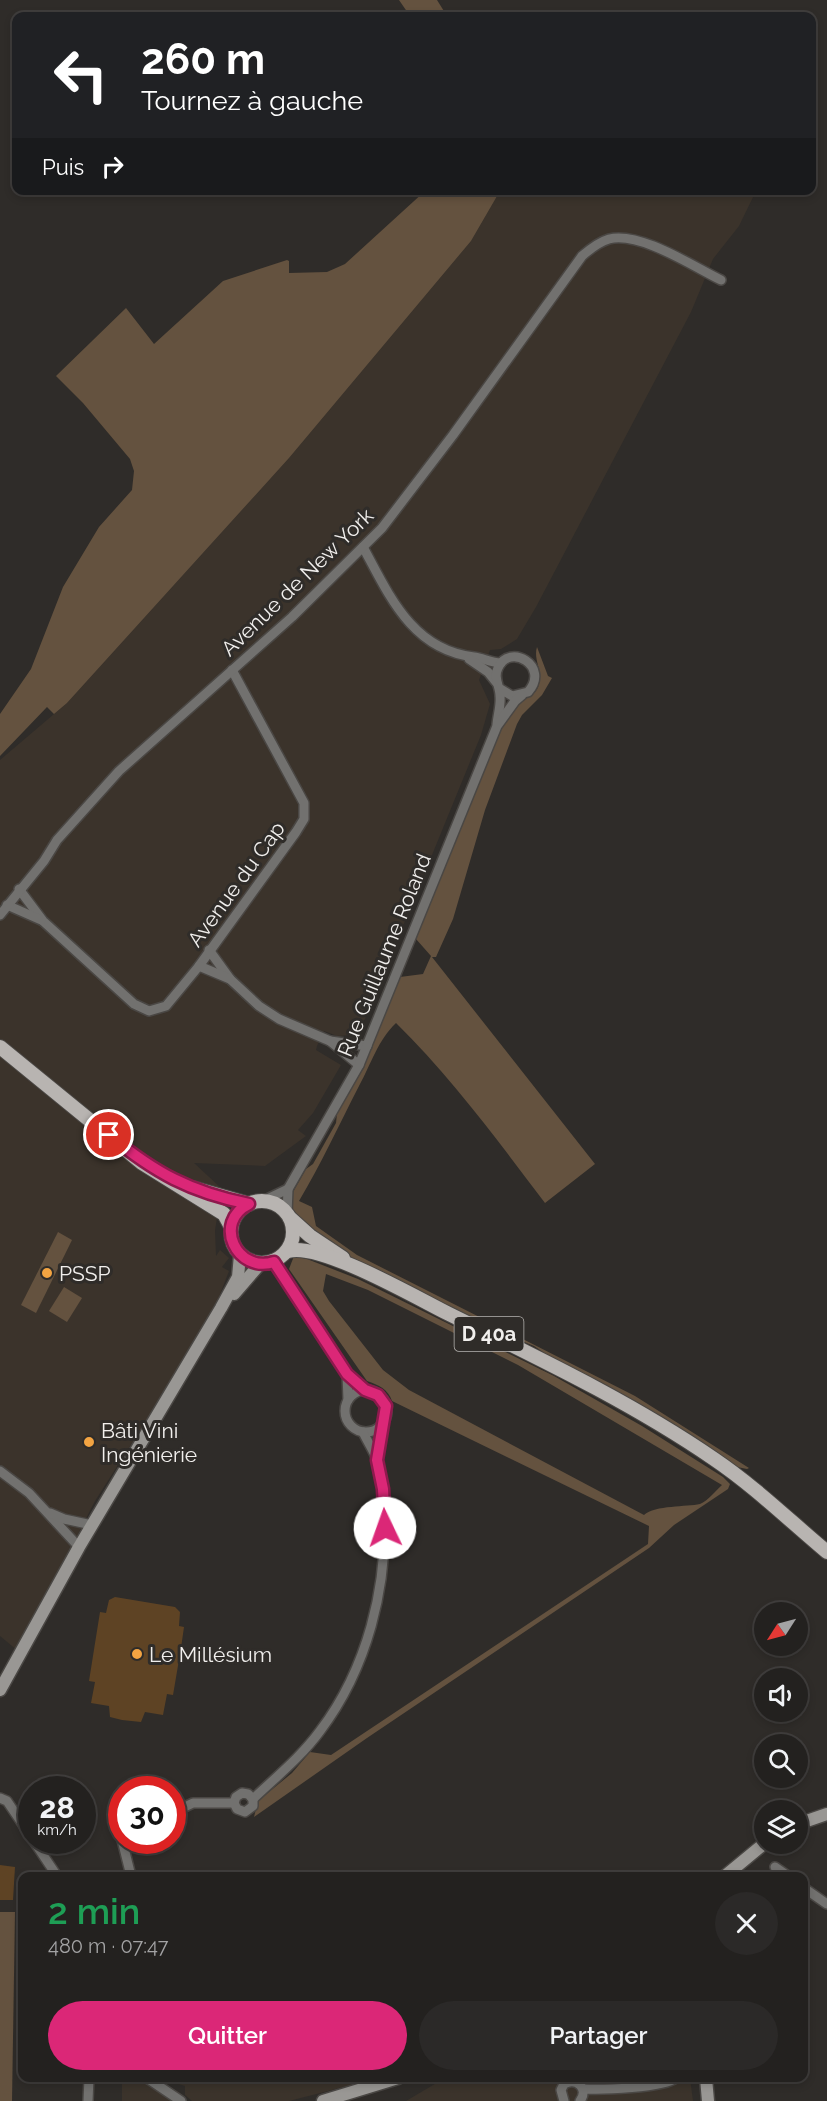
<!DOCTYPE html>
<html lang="fr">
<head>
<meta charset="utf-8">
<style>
	body { margin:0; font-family:Raleway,sans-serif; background:#2b2928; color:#f1f3f6; height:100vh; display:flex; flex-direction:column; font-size:22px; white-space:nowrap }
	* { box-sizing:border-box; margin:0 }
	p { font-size:20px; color:#a3a3a4 }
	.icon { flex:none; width:33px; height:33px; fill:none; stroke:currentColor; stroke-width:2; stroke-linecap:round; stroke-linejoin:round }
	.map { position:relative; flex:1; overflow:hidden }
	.details { position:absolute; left:18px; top:1872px; width:790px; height:210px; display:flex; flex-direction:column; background:#23211f; border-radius:12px; box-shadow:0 3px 9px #0003,0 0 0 2px #403e3d }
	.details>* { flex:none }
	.hud { position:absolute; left:12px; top:12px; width:804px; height:183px; border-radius:12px; box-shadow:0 3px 9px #0003,0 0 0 2px #403e3d; background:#202124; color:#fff; overflow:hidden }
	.needle { width:39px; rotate:234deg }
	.buttons { position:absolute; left:754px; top:1602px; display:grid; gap:12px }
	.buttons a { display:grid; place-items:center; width:54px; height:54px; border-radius:50%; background:#23211f; box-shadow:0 3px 9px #0003,0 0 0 2px #403e3d; font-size:30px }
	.speed { position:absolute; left:18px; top:1776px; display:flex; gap:12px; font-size:30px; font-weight:700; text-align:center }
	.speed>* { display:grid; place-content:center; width:78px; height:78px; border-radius:50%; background:#23211f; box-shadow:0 3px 9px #0003,0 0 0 2px #403e3d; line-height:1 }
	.speed small { font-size:15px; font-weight:400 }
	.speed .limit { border:9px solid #d22; background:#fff; color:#111 }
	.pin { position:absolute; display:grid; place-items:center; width:51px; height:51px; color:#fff; margin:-26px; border:3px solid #fff; border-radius:50%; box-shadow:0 2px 6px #0007 }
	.me { position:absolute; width:66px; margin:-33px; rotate:357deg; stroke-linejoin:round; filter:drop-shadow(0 0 4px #0008) }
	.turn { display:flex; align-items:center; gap:21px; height:126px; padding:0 30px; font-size:27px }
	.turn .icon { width:78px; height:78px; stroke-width:2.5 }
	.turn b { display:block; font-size:42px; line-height:51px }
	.then { display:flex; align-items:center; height:57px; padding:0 30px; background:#0003; gap:12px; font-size:22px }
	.round { display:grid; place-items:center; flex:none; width:63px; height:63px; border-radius:32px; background:#2b2928 }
	.headline { display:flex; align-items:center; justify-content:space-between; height:102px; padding:0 30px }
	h1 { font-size:36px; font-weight:600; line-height:45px; color:#1e9e55 }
	.cta { display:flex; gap:12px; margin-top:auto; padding:12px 30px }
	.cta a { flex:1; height:69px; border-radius:36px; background:#db2777; color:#fff; font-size:24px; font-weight:600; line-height:69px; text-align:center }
	.cta a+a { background:#2b2928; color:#f1f3f6 }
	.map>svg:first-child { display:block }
	.built { fill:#3b332b }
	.green { fill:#64523f; fill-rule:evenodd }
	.building { fill:#5e4324 }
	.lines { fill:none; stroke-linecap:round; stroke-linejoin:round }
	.street-casing { stroke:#4a4744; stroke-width:12 }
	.secondary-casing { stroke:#4a4744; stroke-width:15 }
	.primary-casing { stroke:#4a4744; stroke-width:16 }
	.street { stroke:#72716f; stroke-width:9 }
	.secondary { stroke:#999794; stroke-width:12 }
	.primary { stroke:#b8b4b1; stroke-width:14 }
	.route-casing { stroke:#8e194d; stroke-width:15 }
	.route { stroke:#db2777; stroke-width:10 }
	.poi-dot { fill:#f3a442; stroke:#2f2c29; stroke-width:2 }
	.labels { text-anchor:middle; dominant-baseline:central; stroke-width:6; stroke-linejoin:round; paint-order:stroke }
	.shield { fill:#2f2c29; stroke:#b7b4b2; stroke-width:1.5 }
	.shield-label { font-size:20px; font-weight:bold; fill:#f1efed }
	.street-label { font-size:21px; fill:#f1efed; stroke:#2f2c29 }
	.poi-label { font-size:21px; fill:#f1efed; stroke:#2f2c29; text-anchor:start }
</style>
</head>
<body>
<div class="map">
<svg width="827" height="2101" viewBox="0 0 827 2101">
	<rect width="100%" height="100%" fill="#2f2c29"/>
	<g class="built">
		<polygon points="500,191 756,191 739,226 713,259 691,312 536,607 517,639 501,649 490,650 479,680 490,704 481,735 365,1019 355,1035 337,1036 324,1031 317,1046 316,1050 341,1065 313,1113 298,1130 306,1136 265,1166 194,1163 222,1189 215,1230 216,1256 220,1250 229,1258 222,1267 229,1271 219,1297 162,1396 95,1501 18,1651 0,1636 0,760 67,703 289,458 471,241"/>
		<polygon points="158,2078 372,2078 371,2080 289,2101 192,2101 185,2095 185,2086"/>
		<polygon points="445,2078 690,2078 693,2101 406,2101"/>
		<polygon points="122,2081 144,2081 173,2101 122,2101"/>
	</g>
	<g class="green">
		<polygon points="399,0 437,0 447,16 410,16"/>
		<polygon points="425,191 500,191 471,241 289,458 67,703 54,714 47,707 0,756 0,714 31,669 63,587 99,527 132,490 134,471 130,459 83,403 56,376 126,308 154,344 223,281 287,260 289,261 289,273 327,272 345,264"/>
		<path d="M537 647 548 676 552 678 542 695 522 715 517 724 485 810 453 919 436 957H432L595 1164 545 1203C498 1141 452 1078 396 1023 378 1040 371 1064 359 1086 339 1125 321 1164 299 1201L312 1207 316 1226 357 1255 635 1396 749 1468 747 1469 737 1467 674 1425 559 1363 534 1346 487 1327 354 1260 298 1225 290 1207 293 1192 306 1169 313 1164 336 1123 337 1114 361 1068 400 977 423 974 431 956 416 939 502 725C506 719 510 710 515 705 524 697 536 697 539 684 543 671 533 660 537 647Z"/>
		<polygon points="58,1232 72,1240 36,1313 21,1305"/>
		<path d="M294 1256 307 1259 358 1279 554 1376 642 1426 723 1477 730 1484 728 1489 674 1525 649 1548 367 1738 254 1817 258 1801 292 1773 310 1752 331 1755 648 1544 649 1526 392 1401C388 1389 379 1385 367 1381L289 1269ZM326 1274 368 1290 518 1365 722 1485C716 1490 708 1501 700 1504 687 1507 655 1505 644 1515L409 1390 383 1370 329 1301 323 1291Z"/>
		<polygon points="64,1287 82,1298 67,1322 49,1311"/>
		<polygon points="0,1912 15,1912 12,2101 0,2101"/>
	</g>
	<g class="building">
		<polygon points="115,1597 175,1607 180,1612 179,1626 184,1627 181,1648 173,1695 167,1694 163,1715 145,1712 141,1722 122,1720 110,1717 109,1706 91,1703 95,1682 89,1681 100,1612 106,1613 109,1600"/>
		<polygon points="0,1865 15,1867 13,1900 0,1900"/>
	</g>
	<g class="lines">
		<g class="street-casing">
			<g id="street">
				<path d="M363 547C389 595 412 650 474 657 483 658 491 663 501 663"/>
				<polyline points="469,659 488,672 496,682"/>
				<path d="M497 724C498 714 501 705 500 696 500 686 493 678 498 668 509 642 551 666 528 692L512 696 499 688"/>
				<polyline points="19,889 43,921 134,1004 149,1011 166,1006 199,966 296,832 304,819 304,803 232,670"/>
				<polyline points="7,905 41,920"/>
				<path d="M0 915 44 861 57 840 119 771 292 617 382 528 453 435 582 256C590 249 599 242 609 239 640 231 694 267 721 280"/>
				<polyline points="209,950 230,979 259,1006 279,1019 330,1041 359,1065"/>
				<polyline points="199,966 230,979"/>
				<polyline points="330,1041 367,1046"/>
				<polyline points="288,1189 359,1065 497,726 515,701 522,695"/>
				<polyline points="263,1201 288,1189 287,1214"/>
				<polyline points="274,1261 347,1374 365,1391"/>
				<polyline points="347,1374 348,1400"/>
				<circle cx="366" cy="1411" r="21"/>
				<polyline points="377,1460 381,1425"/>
				<polyline points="0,1471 29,1493 79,1547"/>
				<polyline points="50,1513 64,1519 92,1525"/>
				<polyline points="0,1798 7,1801 32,1838"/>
				<path d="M234 1803 236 1797 242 1793 248 1794 253 1799C276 1777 301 1757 320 1731 367 1669 388 1587 384 1510 383 1494 382 1476 377 1460 374 1451 367 1441 363 1432"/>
				<polyline points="172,1813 193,1803 234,1803 237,1809 245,1812 253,1806 253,1799"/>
				<polyline points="33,1840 57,1876"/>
				<polyline points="122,1840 131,1876"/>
				<polyline points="775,1867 788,1876"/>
				<polyline points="804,1888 827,1904"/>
				<polyline points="147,2078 181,2101"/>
				<path d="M583 2089C602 2090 663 2088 676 2078"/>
				<polyline points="88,2101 89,2078"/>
				<path d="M564 2101 561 2090 564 2084C577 2077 589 2089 580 2101"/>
			</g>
		</g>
		<g class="secondary-casing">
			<g id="secondary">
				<polyline points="234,1294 260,1264"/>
				<polyline points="0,1690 79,1547 221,1308 238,1277 240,1255"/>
				<polyline points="798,1824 827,1814"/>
				<polyline points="725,1876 765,1843"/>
				<polyline points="706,2078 708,2101"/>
				<polyline points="323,2101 398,2078"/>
			</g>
		</g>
		<g class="primary-casing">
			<g id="primary">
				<polyline points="0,1047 142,1163 224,1214 230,1225"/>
				<polyline points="193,1188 249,1204"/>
				<circle cx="262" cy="1232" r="31"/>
				<polyline points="290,1218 310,1236 343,1258"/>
				<path d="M288 1251C320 1242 415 1297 447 1313 538 1358 631 1402 714 1459 754 1486 790 1521 827 1552"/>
			</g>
		</g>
		<use href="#street" class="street"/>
		<use href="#secondary" class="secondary"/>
		<use href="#primary" class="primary"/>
	</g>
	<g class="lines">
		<g class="route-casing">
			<path id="route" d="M109 1135C155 1173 190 1192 249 1204 212 1222 237 1274 274 1262L347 1374 365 1390 378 1395 386 1406 377 1460 383 1489 385 1528"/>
		</g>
		<use href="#route" class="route"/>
	</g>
	<g class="poi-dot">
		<circle cx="47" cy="1273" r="6"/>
		<circle cx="89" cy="1442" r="6"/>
		<circle cx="137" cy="1654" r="6"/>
	</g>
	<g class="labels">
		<rect class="shield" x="454.5" y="1317" width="69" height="34" rx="4.5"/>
		<g class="shield-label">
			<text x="489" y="1334">D 40a</text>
		</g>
		<g class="street-label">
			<text transform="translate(297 582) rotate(-44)">Avenue de New York</text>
			<text transform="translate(236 884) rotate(-54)">Avenue du Cap</text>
			<text transform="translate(384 955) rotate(-68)">Rue Guillaume Roland</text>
		</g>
		<g class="poi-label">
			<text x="59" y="1273">PSSP</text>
			<text x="101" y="1430">Bâti Vini<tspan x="101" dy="24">Ingénierie</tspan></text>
			<text x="149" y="1654">Le Millésium</text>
		</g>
	</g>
</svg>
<div class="buttons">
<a><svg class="needle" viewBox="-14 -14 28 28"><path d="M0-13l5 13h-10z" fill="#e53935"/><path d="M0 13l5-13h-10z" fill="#a3a3a4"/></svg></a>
<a><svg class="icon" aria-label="sound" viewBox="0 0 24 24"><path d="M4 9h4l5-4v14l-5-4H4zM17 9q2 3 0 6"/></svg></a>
<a><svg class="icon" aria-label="search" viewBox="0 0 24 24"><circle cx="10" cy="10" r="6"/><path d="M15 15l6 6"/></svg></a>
<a><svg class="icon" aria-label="layers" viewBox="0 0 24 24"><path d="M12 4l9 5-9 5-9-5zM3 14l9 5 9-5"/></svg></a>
</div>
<div class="speed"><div>28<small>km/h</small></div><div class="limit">30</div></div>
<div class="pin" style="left:109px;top:1135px;background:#d93025"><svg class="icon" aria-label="arrive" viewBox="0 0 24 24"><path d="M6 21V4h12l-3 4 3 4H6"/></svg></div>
<svg class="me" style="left:385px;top:1528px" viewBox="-20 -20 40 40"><circle r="19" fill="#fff"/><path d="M0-13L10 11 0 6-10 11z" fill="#db2777"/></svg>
<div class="hud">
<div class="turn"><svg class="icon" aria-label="left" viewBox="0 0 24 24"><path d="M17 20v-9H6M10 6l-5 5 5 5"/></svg><div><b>260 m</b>Tournez à gauche</div></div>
<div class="then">Puis<svg class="icon" aria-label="right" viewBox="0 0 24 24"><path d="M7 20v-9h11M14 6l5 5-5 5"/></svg></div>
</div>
<section class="details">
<div class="headline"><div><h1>2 min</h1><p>480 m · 07:47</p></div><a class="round"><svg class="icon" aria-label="close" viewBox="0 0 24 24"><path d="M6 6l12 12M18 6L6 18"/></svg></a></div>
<div class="cta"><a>Quitter</a><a>Partager</a></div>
</section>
</div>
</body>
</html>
